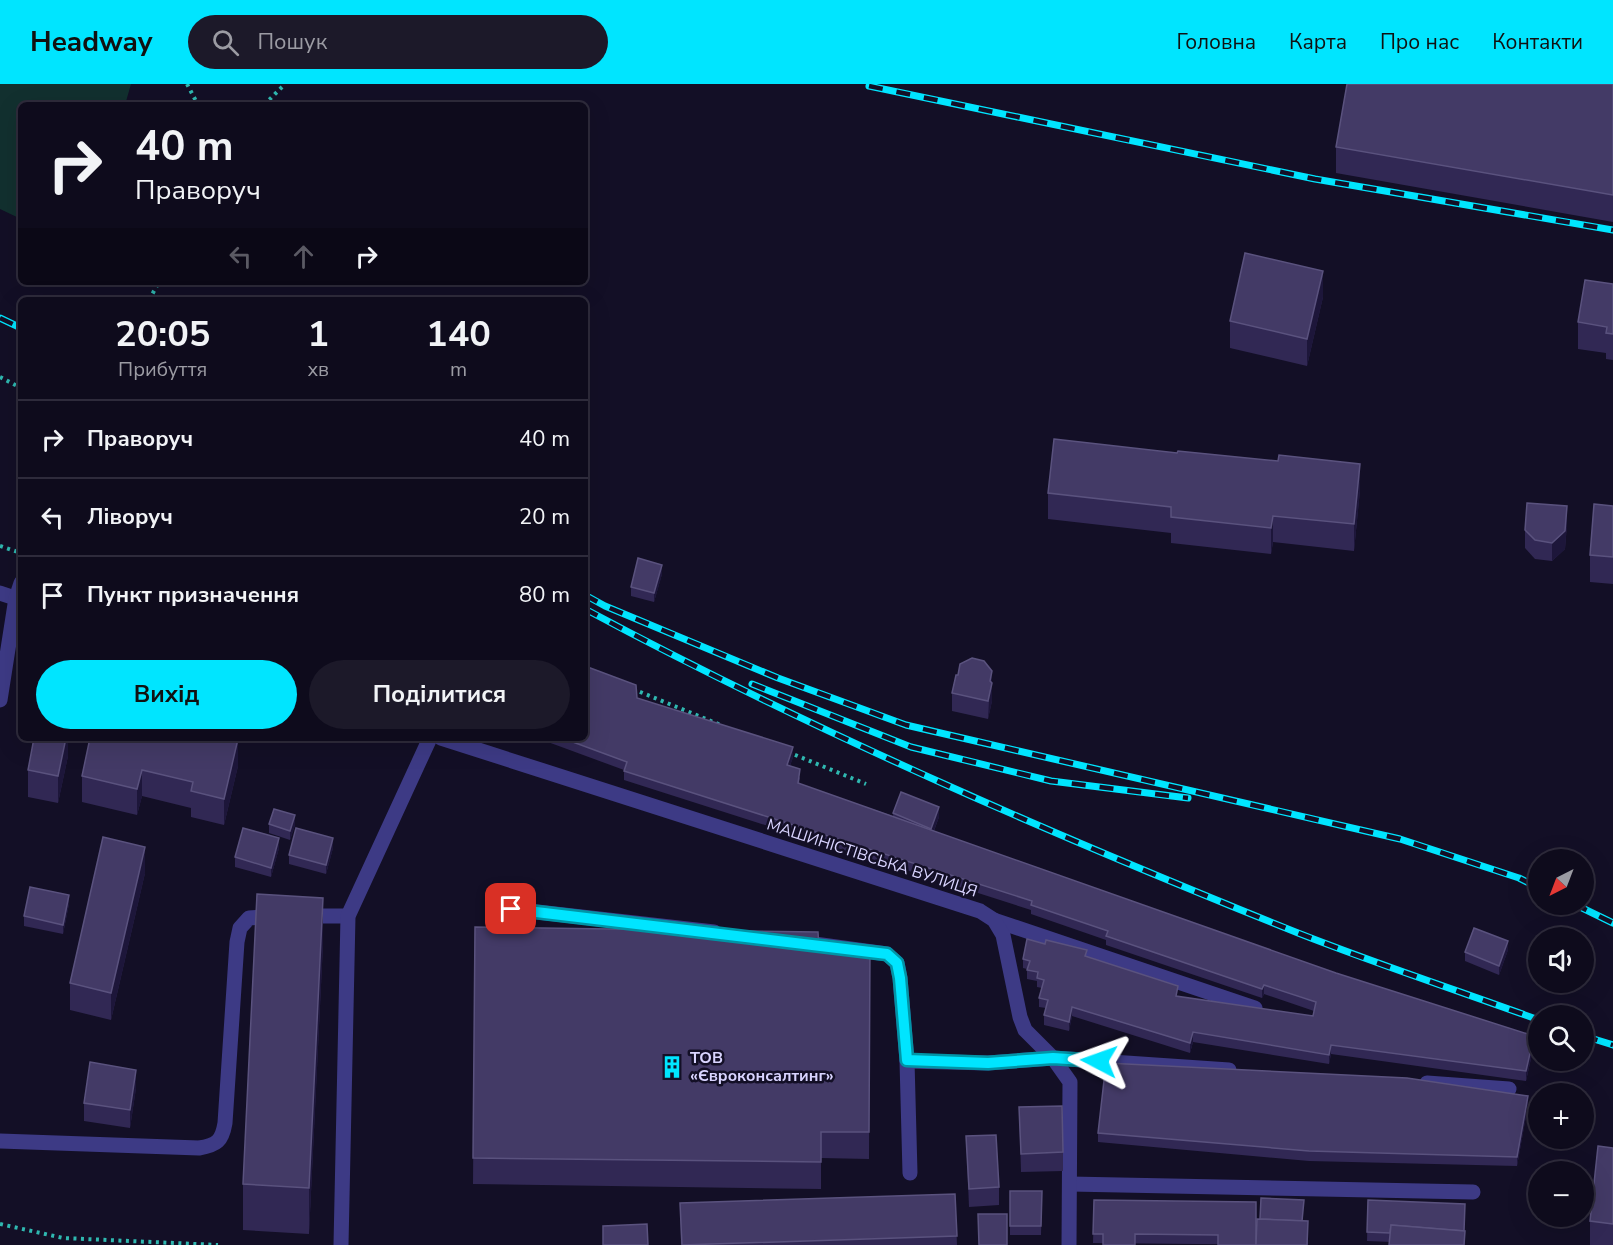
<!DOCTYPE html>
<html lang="uk">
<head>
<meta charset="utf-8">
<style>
	body { margin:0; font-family:"Nunito Sans",sans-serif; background:#1c1929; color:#f1f3f6; height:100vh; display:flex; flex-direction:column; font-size:22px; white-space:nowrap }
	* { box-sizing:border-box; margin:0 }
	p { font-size:20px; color:#9b9ba3 }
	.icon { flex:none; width:33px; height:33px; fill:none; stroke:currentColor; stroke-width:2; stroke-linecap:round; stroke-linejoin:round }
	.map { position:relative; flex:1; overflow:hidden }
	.side { position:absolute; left:18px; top:213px; width:570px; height:444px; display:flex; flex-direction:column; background:#0e0b1c; border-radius:9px; box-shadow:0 6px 24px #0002,0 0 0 2px #2e2b3b }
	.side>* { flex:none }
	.guide { position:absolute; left:18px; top:18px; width:570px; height:183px; border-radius:9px; box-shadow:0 6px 24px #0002,0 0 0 2px #2e2b3b; background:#0e0b1c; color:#f1f3f6; overflow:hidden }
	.needle { width:39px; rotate:222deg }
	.fabs { position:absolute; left:1528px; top:765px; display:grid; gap:12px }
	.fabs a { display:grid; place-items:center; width:66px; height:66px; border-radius:50%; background:#0e0b1c; box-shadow:0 6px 24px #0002,0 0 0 2px #2e2b3b; font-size:30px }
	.pin { position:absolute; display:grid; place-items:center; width:51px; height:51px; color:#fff; margin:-26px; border-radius:12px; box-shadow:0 3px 9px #0006 }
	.me { position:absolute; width:66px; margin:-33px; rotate:274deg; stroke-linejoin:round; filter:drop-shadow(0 0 4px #0008) }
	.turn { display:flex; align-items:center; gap:21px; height:126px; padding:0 18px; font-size:27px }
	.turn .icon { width:78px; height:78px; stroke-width:2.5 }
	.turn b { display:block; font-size:42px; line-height:51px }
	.lanes { display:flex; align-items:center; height:57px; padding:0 18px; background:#0003; justify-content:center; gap:30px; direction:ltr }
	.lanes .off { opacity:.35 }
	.eta { display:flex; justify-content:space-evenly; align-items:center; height:102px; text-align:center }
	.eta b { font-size:36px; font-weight:700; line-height:42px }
	.cta { display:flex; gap:12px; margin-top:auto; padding:12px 18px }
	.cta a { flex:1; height:69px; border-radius:36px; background:#00e5ff; color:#111; font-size:24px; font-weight:700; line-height:69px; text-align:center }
	.cta a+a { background:#1c1929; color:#f1f3f6 }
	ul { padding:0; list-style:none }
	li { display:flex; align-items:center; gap:18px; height:78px; padding:0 18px; border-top:2px solid #2e2b3b }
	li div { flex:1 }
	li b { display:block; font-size:22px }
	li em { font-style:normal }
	header { display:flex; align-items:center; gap:36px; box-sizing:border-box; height:84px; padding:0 30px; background:#00e5ff; color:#111 }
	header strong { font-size:28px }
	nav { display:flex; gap:33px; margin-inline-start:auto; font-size:21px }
	.search { width:420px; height:54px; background:#1c1929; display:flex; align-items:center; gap:15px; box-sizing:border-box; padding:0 21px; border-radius:33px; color:#9b9ba3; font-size:22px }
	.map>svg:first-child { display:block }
	.green { fill:#12302f }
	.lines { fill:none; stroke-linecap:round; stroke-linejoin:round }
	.path { stroke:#2fb8b0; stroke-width:4; stroke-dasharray:3 4.5; stroke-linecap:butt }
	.lane { stroke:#3d3a85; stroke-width:15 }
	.street { stroke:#3d3a85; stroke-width:15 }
	.rail-casing { stroke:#00e5ff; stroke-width:7 }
	.rail { stroke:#130f26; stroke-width:4.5; stroke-dasharray:14; stroke-linecap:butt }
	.wall { fill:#312854 }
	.shaded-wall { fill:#1d163a }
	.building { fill:#433a66; stroke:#5a527e; stroke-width:1.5 }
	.route-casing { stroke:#0095a6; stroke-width:15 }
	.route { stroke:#00e5ff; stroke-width:10 }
	.labels { text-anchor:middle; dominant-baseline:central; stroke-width:5; stroke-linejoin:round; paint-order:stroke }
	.street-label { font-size:16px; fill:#d9d4ff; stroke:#130f26 }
	.poi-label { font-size:16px; font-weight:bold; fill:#d9d4ff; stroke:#130f26; text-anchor:start }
</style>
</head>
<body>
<header>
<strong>Headway</strong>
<div class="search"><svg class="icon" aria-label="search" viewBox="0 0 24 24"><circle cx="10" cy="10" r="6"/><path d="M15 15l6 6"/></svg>Пошук</div>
<nav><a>Головна</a><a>Карта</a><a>Про нас</a><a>Контакти</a></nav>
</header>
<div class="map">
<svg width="1613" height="1161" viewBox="0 0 1613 1161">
	<rect width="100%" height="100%" fill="#130f26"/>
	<polygon class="green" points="0,0 131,0 125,21 21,21 21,135 0,125"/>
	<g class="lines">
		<g class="path">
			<polyline points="187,0 198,21"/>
			<polyline points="264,21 285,0"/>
			<polyline points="149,216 159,198"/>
			<polyline points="0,293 21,304"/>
			<polyline points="0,462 21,469"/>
			<polyline points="633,605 723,642"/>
			<polyline points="788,668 866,700"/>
			<polyline points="0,1140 63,1154 218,1161"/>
		</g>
		<g class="lane">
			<polyline points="511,825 714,848"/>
			<polyline points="303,832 348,832"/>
			<polyline points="994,836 1255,924"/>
			<polyline points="800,858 887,870 897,879 900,894 907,977 988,979 1053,974 1229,986"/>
			<polyline points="907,977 910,1089"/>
			<polyline points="1427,999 1509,1005"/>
			<path d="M0 1057 199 1064C217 1061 222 1057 225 1039L237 858 240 844 249 834 276 832"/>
			<polyline points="1070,1100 1473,1108"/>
		</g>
		<g class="street">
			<polyline points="0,509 21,516"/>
			<polyline points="0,616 16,514 21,499"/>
			<polyline points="441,654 980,827 994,836 1003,851 1020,933 1025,946 1053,974 1070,998 1069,1161"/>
			<polyline points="341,1161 348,832 430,654"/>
		</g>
		<g class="rail-casing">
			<g id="rail">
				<polyline points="869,2 1315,95 1613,146"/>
				<polyline points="0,234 21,244"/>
				<polyline points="585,511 605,522 778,594 906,641 1400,755 1519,794 1539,804"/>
				<path d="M585 525C815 648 1056 752 1298 849 1377 880 1459 907 1539 936"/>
				<polyline points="752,600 911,663 1051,697 1188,714"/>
				<polyline points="1574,820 1613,839"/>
				<polyline points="1584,952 1613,961"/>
			</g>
		</g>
		<use href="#rail" class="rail"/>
	</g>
	<g class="wall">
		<polygon points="1613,0 1613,138 1336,89 1336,63"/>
		<polygon points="1613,200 1613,276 1606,275 1606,269 1578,265 1578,238"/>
		<polygon points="1323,213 1307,282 1230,264 1230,237"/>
		<polygon points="1360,406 1354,467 1273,458 1271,470 1171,459 1171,449 1048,435 1048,409"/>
		<polygon points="1613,422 1613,500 1590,498 1590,471"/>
		<polygon points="1567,440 1565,465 1552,477 1535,475 1525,464 1525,446"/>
		<polygon points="662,490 654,518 631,512 631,503"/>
		<polygon points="958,591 992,598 992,617 988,635 952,627 952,609"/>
		<polygon points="637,614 793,673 790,682 800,694 799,700 893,732 893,729 939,733 934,747 1534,961 1526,997 1331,970 1329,980 1193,958 1190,969 1072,932 1069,947 1044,941 1044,931 1046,924 1039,923 1039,914 1042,904 1037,903 1037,897 1027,895 1027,885 1023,884 1023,875 1087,873 1178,913 1313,932 1314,927 1264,910 1262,914 1106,861 1106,856 1031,830 1031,826 624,696 624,686 537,654 585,654"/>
		<polygon points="68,654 68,672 58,719 28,713 28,686"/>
		<polygon points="90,654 238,682 224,741 191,733 191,724 142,712 137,731 82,718 82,692"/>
		<polygon points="269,740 295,741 290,756 269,749"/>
		<polygon points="279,764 271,793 235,783 235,773"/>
		<polygon points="333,764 326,790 289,780 289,771"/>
		<polygon points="145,789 111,936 70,926 70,899"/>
		<polygon points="69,820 63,850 24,842 24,832"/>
		<polygon points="475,843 819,865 870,866 869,1075 821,1074 821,1105 473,1100"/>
		<polygon points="323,860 309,1150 243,1146 243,1100"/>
		<polygon points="1508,866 1499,891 1465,877 1465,868"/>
		<polygon points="136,1004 130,1044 84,1037 84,1019"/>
		<polygon points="1528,1021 1517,1082 1309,1077 1098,1058 1098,1049"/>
		<polygon points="1019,1023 1063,1068 1063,1087 1021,1088"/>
		<polygon points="966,1052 999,1103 999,1121 969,1123"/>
		<polygon points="1613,1064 1613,1161 1590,1161 1590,1137"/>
		<polygon points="1010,1107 1042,1107 1041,1151 1010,1151"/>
		<polygon points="955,1110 957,1161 681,1161 680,1119"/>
		<polygon points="1094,1116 1256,1159 1303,1137 1308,1137 1308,1161 1093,1159"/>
		<polygon points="1368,1116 1464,1147 1465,1161 1367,1157"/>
	</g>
	<g class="shaded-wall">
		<polygon points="1323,187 1323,213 1307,282 1307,255"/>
		<polygon points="1360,380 1360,406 1354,467 1354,440"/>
		<polygon points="1567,422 1567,440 1565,465 1552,477 1552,459"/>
		<polygon points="1273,432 1273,458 1271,470 1271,444"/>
		<polygon points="662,481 662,490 654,518 654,509"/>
		<polygon points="992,587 992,617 988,635 990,597"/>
		<polygon points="66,654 68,654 68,672 58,719 58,692"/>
		<polygon points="238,655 238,682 224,741 224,715"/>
		<polygon points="793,663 793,673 787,690 787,681"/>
		<polygon points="142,686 142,712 137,731 137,705"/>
		<polygon points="939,723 939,733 931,754 931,745"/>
		<polygon points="295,731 295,741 290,756 290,747"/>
		<polygon points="279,754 279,764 271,793 271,784"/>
		<polygon points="333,754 333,764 326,790 326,781"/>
		<polygon points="145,763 145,789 111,936 111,909"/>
		<polygon points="69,811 69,820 63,850 63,841"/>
		<polygon points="323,814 323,860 309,1150 309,1104"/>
		<polygon points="1508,857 1508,866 1499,891 1499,882"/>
		<polygon points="1264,901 1264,910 1262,914 1262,905"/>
		<polygon points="1072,923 1072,932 1069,947 1069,938"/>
		<polygon points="1193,948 1193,958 1190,969 1190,959"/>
		<polygon points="1534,952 1534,961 1526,997 1526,987"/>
		<polygon points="1331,961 1331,970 1329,980 1329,971"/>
		<polygon points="136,986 136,1004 130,1044 130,1026"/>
		<polygon points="1528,1012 1528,1021 1517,1082 1517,1073"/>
	</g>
	<g class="building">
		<polygon points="1347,0 1613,0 1613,111 1336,63"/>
		<polygon points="1245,169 1323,187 1307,255 1230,237"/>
		<polygon points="1585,196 1613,200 1613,250 1606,249 1607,243 1578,238"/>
		<polygon points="1054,355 1177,369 1178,367 1278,377 1279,371 1360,380 1354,440 1273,432 1271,444 1171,433 1171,423 1048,409"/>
		<polygon points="1527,419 1567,422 1565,447 1552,459 1535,456 1525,446"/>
		<polygon points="1594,420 1613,422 1613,473 1590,471"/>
		<polygon points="638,474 662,481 654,509 631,503"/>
		<polygon points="972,574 984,577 992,587 990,597 992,599 988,617 952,609 956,591 958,591 960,580"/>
		<polygon points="585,582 636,601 637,614 793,663 787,681 800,685 798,699 1336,889 1534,952 1526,987 1331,961 1329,971 1193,948 1190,959 1072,923 1069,938 1044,931 1048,916 1039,914 1044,896 1037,894 1038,888 1027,886 1030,877 1023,875 1027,855 1045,860 1046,856 1087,866 1085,872 1178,902 1176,912 1313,932 1316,918 1264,901 1262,905 1106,852 1108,847 1031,821 1032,817 624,687 627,678 562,654 585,654"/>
		<polygon points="34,654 66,654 58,692 28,686"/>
		<polygon points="90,654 194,654 206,657 207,654 233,654 238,655 224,715 191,707 193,698 142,686 137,705 82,692"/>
		<polygon points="901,708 939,723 931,745 893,729"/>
		<polygon points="274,725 295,731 290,747 269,740"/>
		<polygon points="243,744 279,754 271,784 235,773"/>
		<polygon points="296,744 333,754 326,781 289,771"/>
		<polygon points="103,753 145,763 111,909 70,899"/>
		<polygon points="30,803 69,811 63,841 24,832"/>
		<polygon points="257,810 323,814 309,1104 243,1100"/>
		<polygon points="475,843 818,848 819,865 870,866 869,1048 821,1048 821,1078 473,1074"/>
		<polygon points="1474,844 1508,857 1499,882 1465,868"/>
		<polygon points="90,978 136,986 130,1026 84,1019"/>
		<polygon points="1106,979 1407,994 1528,1012 1517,1073 1309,1067 1098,1049"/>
		<polygon points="1062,1022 1063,1068 1021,1070 1019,1023"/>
		<polygon points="996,1051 999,1103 969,1105 966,1052"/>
		<polygon points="1598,1062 1613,1064 1613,1140 1590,1137"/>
		<polygon points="1010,1107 1042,1107 1041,1142 1010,1142"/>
		<polygon points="955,1110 957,1152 682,1161 680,1119"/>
		<polygon points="1261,1114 1304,1116 1302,1137 1260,1135"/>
		<polygon points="1094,1116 1256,1118 1256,1161 1218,1161 1218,1151 1135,1150 1135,1161 1103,1161 1103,1150 1093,1150"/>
		<polygon points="1368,1116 1465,1120 1464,1147 1391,1141 1390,1149 1367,1148"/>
		<polygon points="978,1130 1007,1130 1007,1161 979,1161"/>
		<polygon points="1257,1135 1308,1137 1307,1161 1256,1161"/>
		<polygon points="647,1140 648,1161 603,1161 603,1142"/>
		<polygon points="1391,1141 1465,1147 1464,1161 1389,1161"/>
	</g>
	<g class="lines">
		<g class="route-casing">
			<polyline id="route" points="511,825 887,870 897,879 900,894 907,976 988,979 1053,974 1099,977"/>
		</g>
		<use href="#route" class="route"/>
	</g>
	<defs>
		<g id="building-bare" transform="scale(1.8)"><path d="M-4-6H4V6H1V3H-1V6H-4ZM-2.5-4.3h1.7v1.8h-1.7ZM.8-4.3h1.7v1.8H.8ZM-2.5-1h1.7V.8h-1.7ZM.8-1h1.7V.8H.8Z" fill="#00e5ff" stroke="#130f26" stroke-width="2.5" paint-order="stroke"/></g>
	</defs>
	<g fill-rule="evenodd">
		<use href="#building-bare" x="672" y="983"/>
	</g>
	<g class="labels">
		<g class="street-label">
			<text transform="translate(872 774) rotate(18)">МАШИНІСТІВСЬКА ВУЛИЦЯ</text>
		</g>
		<g class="poi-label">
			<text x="690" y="974">ТОВ<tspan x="690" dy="18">«Євроконсалтинг»</tspan></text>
		</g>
	</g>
</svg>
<div class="fabs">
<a><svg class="needle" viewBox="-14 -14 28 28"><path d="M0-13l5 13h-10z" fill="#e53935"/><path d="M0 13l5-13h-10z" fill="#9b9ba3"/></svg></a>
<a><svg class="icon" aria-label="sound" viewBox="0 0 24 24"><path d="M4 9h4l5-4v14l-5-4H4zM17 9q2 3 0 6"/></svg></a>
<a><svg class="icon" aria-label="search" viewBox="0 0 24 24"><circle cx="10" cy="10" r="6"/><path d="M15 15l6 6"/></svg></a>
<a>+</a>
<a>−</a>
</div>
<div class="pin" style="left:511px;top:825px;background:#d93025"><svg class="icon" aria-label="arrive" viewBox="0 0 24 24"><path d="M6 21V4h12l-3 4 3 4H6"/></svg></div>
<svg class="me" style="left:1099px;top:977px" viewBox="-20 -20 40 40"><path d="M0-17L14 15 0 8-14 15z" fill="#00e5ff" stroke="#fff" stroke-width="4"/></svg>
<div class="guide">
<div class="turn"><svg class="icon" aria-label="right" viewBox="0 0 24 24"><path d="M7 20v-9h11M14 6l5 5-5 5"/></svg><div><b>40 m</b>Праворуч</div></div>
<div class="lanes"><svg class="icon off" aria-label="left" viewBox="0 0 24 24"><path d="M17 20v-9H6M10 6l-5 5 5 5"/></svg><svg class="icon off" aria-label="ahead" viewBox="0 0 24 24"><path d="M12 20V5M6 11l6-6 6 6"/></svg><svg class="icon" aria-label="right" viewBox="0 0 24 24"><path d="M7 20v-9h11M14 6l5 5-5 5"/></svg></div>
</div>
<section class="side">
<div class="eta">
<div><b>20:05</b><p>Прибуття</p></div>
<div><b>1</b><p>хв</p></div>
<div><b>140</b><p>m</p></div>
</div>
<ul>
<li><svg class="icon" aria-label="right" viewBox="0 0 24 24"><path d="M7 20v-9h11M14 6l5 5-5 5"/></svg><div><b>Праворуч</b></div><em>40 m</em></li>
<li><svg class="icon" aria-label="left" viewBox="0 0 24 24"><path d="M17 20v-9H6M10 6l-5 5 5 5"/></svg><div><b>Ліворуч</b></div><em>20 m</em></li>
<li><svg class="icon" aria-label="arrive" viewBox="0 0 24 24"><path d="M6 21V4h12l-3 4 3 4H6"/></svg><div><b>Пункт призначення</b></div><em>80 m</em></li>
</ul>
<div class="cta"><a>Вихід</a><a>Поділитися</a></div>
</section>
</div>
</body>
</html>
